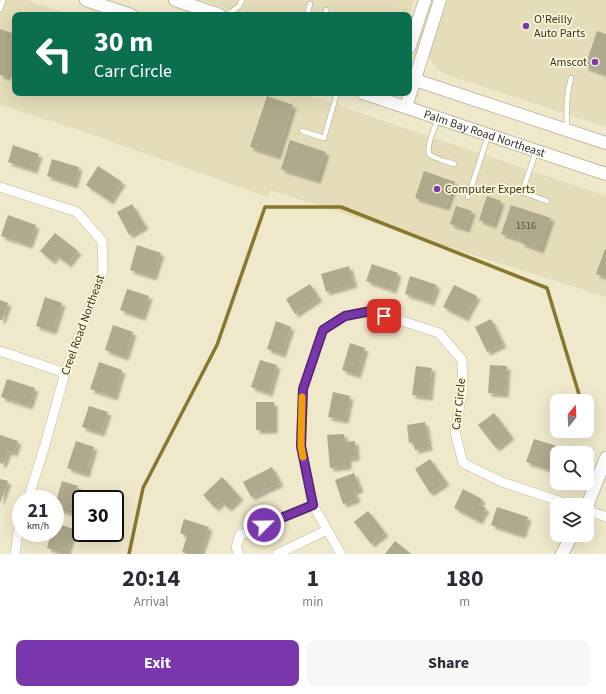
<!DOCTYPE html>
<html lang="en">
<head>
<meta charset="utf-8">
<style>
	body { margin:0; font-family:"Source Sans 3",sans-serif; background:#f7f7f7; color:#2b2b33; height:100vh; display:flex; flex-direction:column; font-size:15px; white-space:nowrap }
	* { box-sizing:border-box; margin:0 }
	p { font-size:13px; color:#7c7c81 }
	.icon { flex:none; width:22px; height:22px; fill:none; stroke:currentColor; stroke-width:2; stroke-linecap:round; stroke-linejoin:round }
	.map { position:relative; height:554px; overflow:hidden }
	.drawer { display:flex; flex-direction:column; background:#fff; flex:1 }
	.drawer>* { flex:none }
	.hud { position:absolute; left:12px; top:12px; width:400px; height:84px; border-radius:8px; box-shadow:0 4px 16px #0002; background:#0b6e4f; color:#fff; overflow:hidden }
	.needle { width:26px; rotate:18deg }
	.tools { position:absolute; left:550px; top:394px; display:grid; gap:8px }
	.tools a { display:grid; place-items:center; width:44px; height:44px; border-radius:8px; background:#fff; box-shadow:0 4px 16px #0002; font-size:20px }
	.speed { position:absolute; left:12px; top:490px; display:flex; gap:8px; font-size:20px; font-weight:700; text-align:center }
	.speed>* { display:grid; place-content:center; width:52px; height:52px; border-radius:50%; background:#fff; box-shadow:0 4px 16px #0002; line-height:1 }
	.speed small { font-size:10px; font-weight:400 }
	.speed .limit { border:2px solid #111; border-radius:6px; background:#fff; color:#111 }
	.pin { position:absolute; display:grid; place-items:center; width:34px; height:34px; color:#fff; margin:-17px; border-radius:8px; box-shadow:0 2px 6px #0006 }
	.me { position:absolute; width:44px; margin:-22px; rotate:67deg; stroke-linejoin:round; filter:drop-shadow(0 0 3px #0008) }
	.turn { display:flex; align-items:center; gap:14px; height:84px; padding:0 16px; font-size:18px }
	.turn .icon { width:52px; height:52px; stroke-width:2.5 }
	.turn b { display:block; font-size:28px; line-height:34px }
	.eta { display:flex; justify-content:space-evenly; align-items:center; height:68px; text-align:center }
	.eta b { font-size:24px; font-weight:700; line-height:28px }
	.button { display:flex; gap:8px; margin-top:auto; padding:8px 16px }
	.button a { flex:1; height:46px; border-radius:8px; background:#7937ab; color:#fff; font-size:16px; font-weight:700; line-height:46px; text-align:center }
	.button a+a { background:#f7f7f7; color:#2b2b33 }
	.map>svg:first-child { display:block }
	.built { fill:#e5ddb9 }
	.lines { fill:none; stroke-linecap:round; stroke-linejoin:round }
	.stream { stroke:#88782d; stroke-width:3.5 }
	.building { fill:#afa98d; filter:url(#shadow) }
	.lane-casing { stroke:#c3bda1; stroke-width:6 }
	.street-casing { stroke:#c3bda1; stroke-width:10 }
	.secondary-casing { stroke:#c3bda1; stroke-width:14 }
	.lane { stroke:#fff; stroke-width:4.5 }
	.street { stroke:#fff; stroke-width:9 }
	.secondary { stroke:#fff; stroke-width:12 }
	.route-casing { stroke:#4f246f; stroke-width:10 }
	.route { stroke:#7937ab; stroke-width:7 }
	.slow { stroke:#f59e0b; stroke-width:7 }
	.poi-dot { fill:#7937ab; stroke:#fcf6d8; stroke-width:1.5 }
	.labels { text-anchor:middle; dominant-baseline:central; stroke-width:3.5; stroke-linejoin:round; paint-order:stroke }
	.number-label { font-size:10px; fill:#545040 }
	.poi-label { font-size:12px; fill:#353327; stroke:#fcf6d8; text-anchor:start }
	.street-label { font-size:12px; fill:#353327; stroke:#fcf6d8 }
</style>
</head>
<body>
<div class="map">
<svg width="606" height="554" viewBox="0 0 606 554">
	<defs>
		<filter id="shadow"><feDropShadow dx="3.5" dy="3.5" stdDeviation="1" flood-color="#0004"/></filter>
	</defs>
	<rect width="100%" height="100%" fill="#efe8cb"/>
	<g class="built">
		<polygon points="0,0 26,0 70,15 15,15 15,93 301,93 606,196 606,297 270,190 268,197 76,129 0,105"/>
		<polygon points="200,0 414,0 409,15 246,15"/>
		<polygon points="444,0 606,0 606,127 444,74 437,69 430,59 428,47"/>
	</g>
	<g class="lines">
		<polyline class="stream" points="129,554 143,488 217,345 265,207 341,207 547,288 581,401"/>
	</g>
	<g class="building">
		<polygon points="0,29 15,34 15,53 7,77 0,75"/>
		<polygon points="597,31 606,34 606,74 585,67"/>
		<polygon points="267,96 293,105 277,156 250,147"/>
		<polygon points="290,140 326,152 317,180 281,169"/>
		<polygon points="13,145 39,154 34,170 8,162"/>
		<polygon points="52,159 79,167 74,185 47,176"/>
		<polygon points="98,166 122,182 110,201 86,185"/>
		<polygon points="424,171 455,182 446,207 415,198"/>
		<polygon points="487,196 501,201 493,225 479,220"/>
		<polygon points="132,204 145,226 129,235 117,212"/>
		<polygon points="511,205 551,218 540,250 521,243 522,240 501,234"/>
		<polygon points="456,206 472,211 466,229 450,224"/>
		<polygon points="8,215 36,225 29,245 1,236"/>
		<polygon points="55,233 78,251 68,264 56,255 52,261 40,251"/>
		<polygon points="137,245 161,253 153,277 130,270"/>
		<polygon points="605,249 606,249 606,277 596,274"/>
		<polygon points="372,264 398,273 393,290 366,281"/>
		<polygon points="349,266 354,284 326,292 321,274"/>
		<polygon points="410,276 437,285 431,302 405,294"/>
		<polygon points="310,284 319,298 295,314 286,299"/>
		<polygon points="454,285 477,296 465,318 443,307"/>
		<polygon points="127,289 149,296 142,317 120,310"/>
		<polygon points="45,297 62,303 53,331 36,326"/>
		<polygon points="0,300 8,303 2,320 0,320"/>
		<polygon points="491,319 503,344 487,352 475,327"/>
		<polygon points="276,321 291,327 282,354 267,349"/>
		<polygon points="113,325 133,332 125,357 105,350"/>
		<polygon points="350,343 365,348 357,375 342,370"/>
		<polygon points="260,360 277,365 269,393 251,387"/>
		<polygon points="99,362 122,370 114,397 90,389"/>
		<polygon points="490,365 507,366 505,394 488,393"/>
		<polygon points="416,366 432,368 429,397 412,395"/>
		<polygon points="7,379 35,388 29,406 1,397"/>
		<polygon points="333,392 350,396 345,420 328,417"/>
		<rect x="256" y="402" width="18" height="28"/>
		<polygon points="89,406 108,412 101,433 82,427"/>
		<polygon points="494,413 511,436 496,448 478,425"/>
		<polygon points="425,422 429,447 415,450 413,442 409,443 407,425"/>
		<polygon points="344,434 345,442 355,441 356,457 348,458 348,466 330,468 327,435"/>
		<polygon points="0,435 18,441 14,453 8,451 3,464 0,463"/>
		<polygon points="534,439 557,446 554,454 557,455 557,472 526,462"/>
		<polygon points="76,441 94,447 86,474 67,468"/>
		<polygon points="430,459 446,482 430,493 415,469"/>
		<polygon points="272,467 280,483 251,497 243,482"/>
		<polygon points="354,473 360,489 354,491 357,499 343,504 335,480"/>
		<polygon points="222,477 240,497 228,508 222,502 215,508 203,495"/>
		<polygon points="0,479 8,481 0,503"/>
		<polygon points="62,481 78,486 75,493 81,495 74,514 55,508 55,504"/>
		<polygon points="463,489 482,499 479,505 486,508 479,521 454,508"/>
		<polygon points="497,507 528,517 522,535 491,525"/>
		<polygon points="368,511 385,533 371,544 354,522"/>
		<polygon points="184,519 209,527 200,554 188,554 182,552 187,536 180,533"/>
		<polygon points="55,523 74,529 66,554 47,548 51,533 55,533"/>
		<polygon points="395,541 411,554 385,554"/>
	</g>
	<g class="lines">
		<g class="lane-casing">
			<g id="lane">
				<polyline points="0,9 3,0"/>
				<polyline points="326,10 327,15"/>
				<polyline points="227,15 239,6 242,0"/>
				<polyline points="307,15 310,4"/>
				<path d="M438 119C435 126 425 150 430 155 436 159 448 162 454 164"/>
				<path d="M567 128C566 111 566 95 571 78"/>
				<polyline points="302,131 324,138 337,93"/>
				<polyline points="536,152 522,192 547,201"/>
				<polyline points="505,186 522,192"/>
				<polyline points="468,197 488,136"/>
			</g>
		</g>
		<g class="street-casing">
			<g id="street">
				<polyline points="0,187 77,212 102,241 103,271 65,373 45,445 28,499"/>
				<polyline points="0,351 65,373"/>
				<polyline points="587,510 606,517"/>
				<polyline points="15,554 18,532 21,522"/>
				<polyline points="239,554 236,547 240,535 313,505"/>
				<polyline points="277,554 327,530"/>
				<polyline points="341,554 313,505 301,446 303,389 323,330 345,316 371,311 439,333 462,360 463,389 455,432 463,463 502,482 571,505"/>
			</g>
		</g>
		<g class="secondary-casing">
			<g id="secondary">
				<polyline points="86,0 131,15"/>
				<polyline points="175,0 220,15"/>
				<polyline points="409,48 425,0"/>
				<polyline points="409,78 606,143"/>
				<path id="s1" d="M363 93 606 174"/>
				<polyline points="406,107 440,0"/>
				<polyline points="587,506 606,458"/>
				<polyline points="562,554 572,535"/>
			</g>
		</g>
		<use href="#lane" class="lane"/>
		<use href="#street" class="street"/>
		<use href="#secondary" class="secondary"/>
	</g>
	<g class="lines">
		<g class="route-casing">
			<polyline id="route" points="264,525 313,505 301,446 303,389 323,330 345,316 371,311 384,316"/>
		</g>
		<use href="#route" class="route"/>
		<polyline class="slow" points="302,397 301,446 303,457"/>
	</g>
	<g class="poi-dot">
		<circle cx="526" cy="26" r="4"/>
		<circle cx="595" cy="62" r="4"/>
		<circle cx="437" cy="189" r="4"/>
	</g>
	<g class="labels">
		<g class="number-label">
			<text x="526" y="226">1516</text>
		</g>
		<g class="poi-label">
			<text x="534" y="19">O'Reilly<tspan x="534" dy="14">Auto Parts</tspan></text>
			<text x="587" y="62" text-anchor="end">Amscot</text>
			<text x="445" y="189">Computer Experts</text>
		</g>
		<g class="street-label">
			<text stroke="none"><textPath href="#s1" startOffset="128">Palm Bay Road Northeast</textPath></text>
			<text transform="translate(83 325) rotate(-70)">Creel Road Northeast</text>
			<text transform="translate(459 404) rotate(-84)">Carr Circle</text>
		</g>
	</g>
</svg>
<div class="tools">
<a><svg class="needle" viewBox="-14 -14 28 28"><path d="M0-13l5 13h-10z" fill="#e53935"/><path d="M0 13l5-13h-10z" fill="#7c7c81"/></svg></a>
<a><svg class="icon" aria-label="search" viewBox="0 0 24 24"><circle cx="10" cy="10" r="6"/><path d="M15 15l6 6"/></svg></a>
<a><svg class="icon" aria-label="layers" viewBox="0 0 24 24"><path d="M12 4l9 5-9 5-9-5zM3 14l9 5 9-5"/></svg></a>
</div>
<div class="speed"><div>21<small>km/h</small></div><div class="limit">30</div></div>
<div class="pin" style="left:384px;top:316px;background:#d93025"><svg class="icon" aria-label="arrive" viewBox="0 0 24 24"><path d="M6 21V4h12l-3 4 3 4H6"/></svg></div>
<svg class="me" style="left:264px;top:525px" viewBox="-20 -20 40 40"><circle r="17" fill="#7937ab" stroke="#fff" stroke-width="3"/><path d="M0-11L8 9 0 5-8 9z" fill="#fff"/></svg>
<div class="hud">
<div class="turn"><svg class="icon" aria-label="left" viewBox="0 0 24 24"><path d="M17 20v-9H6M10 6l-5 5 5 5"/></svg><div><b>30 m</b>Carr Circle</div></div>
</div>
</div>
<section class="drawer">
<div class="eta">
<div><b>20:14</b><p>Arrival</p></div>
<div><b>1</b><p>min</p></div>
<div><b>180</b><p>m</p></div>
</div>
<div class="button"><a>Exit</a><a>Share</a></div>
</section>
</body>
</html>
